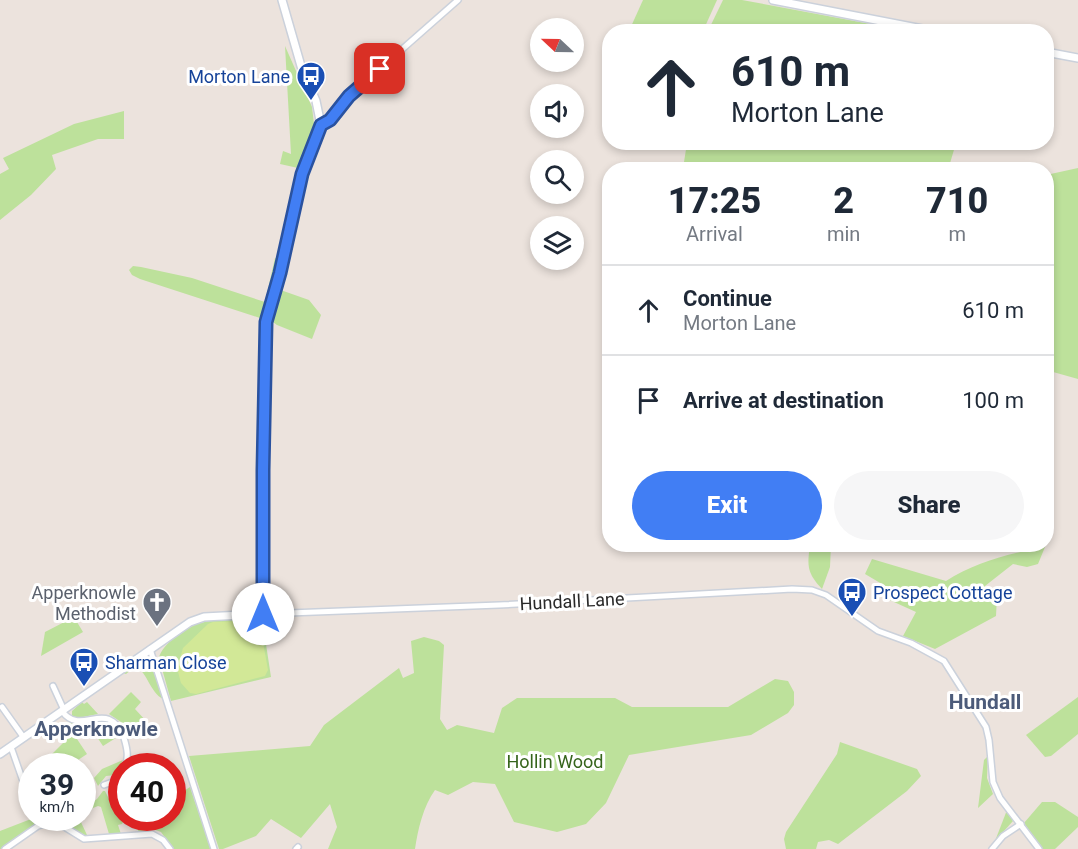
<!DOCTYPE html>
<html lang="en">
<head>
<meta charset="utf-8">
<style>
	body { margin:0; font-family:Roboto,sans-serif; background:#f6f6f7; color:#1f2937; height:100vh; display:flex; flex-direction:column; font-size:22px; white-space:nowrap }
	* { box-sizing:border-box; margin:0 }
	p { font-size:20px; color:#747a83 }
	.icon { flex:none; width:33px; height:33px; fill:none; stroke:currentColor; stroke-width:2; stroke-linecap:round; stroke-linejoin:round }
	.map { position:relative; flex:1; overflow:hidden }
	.details { position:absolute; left:602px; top:162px; width:452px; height:390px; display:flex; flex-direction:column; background:#fff; border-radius:24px; box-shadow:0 3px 9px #0003 }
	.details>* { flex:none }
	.top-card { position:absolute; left:602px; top:24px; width:452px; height:126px; border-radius:24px; box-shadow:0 3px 9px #0003; background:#fff; color:#1f2937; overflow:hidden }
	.needle { width:39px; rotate:292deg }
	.tools { position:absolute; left:530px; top:18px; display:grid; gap:12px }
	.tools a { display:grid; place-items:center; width:54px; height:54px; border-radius:50%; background:#fff; box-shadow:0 3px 9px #0003; font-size:30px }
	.speed { position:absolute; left:18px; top:753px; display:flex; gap:12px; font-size:30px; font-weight:700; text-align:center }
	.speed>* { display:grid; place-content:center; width:78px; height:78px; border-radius:50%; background:#fff; box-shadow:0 3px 9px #0003; line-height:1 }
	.speed small { font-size:15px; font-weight:400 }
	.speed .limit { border:9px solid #d22; background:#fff; color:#111 }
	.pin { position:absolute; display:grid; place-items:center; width:51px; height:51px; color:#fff; margin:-26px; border-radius:12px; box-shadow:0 3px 9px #0006 }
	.me { position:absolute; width:66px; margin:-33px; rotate:0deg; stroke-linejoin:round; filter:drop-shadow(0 0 4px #0008) }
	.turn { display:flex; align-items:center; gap:21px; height:126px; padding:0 30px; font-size:27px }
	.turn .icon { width:78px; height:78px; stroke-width:2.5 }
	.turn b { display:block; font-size:42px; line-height:51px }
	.eta { display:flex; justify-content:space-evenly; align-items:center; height:102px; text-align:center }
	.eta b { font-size:36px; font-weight:800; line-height:42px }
	.button { display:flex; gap:12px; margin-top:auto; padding:12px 30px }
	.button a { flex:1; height:69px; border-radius:36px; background:#417ef4; color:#fff; font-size:24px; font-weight:800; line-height:69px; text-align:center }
	.button a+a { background:#f6f6f7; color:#1f2937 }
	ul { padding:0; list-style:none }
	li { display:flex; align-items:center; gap:18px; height:90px; padding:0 30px; border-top:2px solid #e0e1e3 }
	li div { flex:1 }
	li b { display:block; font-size:22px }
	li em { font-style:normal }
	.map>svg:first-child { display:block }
	.green { fill:#bde19b }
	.pitch { fill:#d2e897 }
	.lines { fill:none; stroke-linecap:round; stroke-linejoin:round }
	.stream { stroke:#73ddeb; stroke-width:1.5 }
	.minor-casing { stroke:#cbd1db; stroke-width:8 }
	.tertiary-casing { stroke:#cbd1db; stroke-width:10 }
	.minor { stroke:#fff; stroke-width:5 }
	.tertiary { stroke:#fff; stroke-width:7 }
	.route-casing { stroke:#2a529f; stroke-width:15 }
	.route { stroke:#417ef4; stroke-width:10 }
	.labels { text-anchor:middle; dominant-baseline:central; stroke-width:6; stroke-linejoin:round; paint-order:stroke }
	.transit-label { font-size:18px; fill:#164399; stroke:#fff; text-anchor:start }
	.worship-label { font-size:18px; fill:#5b616d; stroke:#fff; text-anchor:end }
	.street-label { font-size:18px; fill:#2a2a2a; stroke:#fff }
	.park-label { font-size:18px; fill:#36651c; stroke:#fff }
	.quarter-label { font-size:21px; font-weight:bold; fill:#4c5b7a; stroke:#fff }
</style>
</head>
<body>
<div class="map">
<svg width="1078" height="849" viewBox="0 0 1078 849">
	<rect width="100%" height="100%" fill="#ece3dd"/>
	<g class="green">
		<polygon points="643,0 717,0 703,31 629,31"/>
		<polygon points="723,0 742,0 908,31 708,31"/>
		<polygon points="285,46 312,107 314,124 298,168 280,164 283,151 291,154"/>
		<polygon points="124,111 124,139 98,139 52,155 56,169 31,195 0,220 0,174 9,169 3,158 74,124"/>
		<polygon points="687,143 687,142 956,143 948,170 728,170 684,162"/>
		<polygon points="1078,168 1078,379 1046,370 1046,175"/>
		<polygon points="275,258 278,259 272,287 309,300 321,315 312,339 277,325 263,315 263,319 140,279 132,275 129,270 133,266 141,267 192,278 265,302"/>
		<path d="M810 545H831L830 567 822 589C807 573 807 566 810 545Z"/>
		<path d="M1045 547 1038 564 1027 567 1013 564 985 586V591L997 596 996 616 935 649 903 636 916 612 883 597 887 587 865 574 872 559 946 581C975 562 1011 553 1045 547Z"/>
		<polygon points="74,617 83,632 41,656 45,632"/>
		<path d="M262 618 271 677 171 701 159 658C161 645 187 626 200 623 219 618 242 619 262 618Z"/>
		<path d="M424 637 439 641 444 645 440 719 447 730 457 725 494 733 502 708 517 698H615L632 707H728L775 679 788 681 794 692V705L788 713 751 735 629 755 606 803 586 824 557 832 514 822 495 784 473 782 448 795 435 790C423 807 418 829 415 849H328L337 827 330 804 301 838 271 819 256 836 223 849H219L189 756 310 746 324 725 399 668 403 678 414 673 411 641Z"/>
		<path d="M143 659 150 661 163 699C150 692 148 674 136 666L126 674 123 673Z"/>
		<polygon points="131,692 141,702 135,709 147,722 127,737 121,722 109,714"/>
		<polygon points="1078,697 1078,734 1051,756 1045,757 1026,735"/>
		<polygon points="82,702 84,704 87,702 98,714 78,718 72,716 72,711"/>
		<path d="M101 720C111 723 115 727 119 736L103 746 91 728 77 739 87 754 75 762 78 766H74L71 762 53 766 50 762V756L72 734 62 724 64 722 83 725Z"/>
		<polygon points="840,742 917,769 921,776 907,791 838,844 829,840 818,842 816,849 786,849 784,839 786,832 837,754"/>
		<polygon points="988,756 987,778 993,794 978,808 984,760"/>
		<polygon points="123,760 115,775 106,776 98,786 94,778 102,769"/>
		<polygon points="190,787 211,849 173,849 161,832 150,828 147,831 139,833 134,818 172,818 173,798"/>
		<polygon points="103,791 105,791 110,801 121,794 122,818 125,818 122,824 118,825 121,834 109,834 101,807 98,806 83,812 82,797 88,805 97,799"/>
		<polygon points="1042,802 1055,802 1078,817 1078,827 1055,849 1042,849 1024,823"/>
		<polygon points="1007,810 1013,821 995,841"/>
		<path d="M45 818H79L87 835C72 836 65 818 46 819Z"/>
		<polygon points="31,819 35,824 34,827 3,849 0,849 0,831"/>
	</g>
	<polygon class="pitch" points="259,620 268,670 265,676 196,694 190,693 181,683 177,668 183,648 208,624 213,622"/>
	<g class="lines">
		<polyline class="stream" points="607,79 609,79"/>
		<g class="minor-casing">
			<g id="minor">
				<polyline points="321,125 329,120 349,96 458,0"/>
				<polyline points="263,614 499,605 792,589 812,590 826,595 878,631 911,643 944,661 986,727 989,740 993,782 1000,798 1039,849"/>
				<polyline points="150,649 214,849"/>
				<polyline points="53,686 64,710"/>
				<polyline points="2,707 24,738"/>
				<path d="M62 711C81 738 108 696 124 738 127 748 129 757 125 766"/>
				<polyline points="11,747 32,807"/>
				<polyline points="104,785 115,781 122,772"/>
				<polyline points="5,849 38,826 52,822 63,826 84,839 152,834 163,840 170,849"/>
				<polyline points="296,849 298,847"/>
				<polyline points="992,849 1003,836 1021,824"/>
			</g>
		</g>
		<g class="tertiary-casing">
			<g id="tertiary">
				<polyline points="773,0 938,32"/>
				<polyline points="1046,52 1078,58"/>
				<polyline points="0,754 190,622 204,617 263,614 263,492 266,322 280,273 302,174 321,125 316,101 301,66 282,0"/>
			</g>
		</g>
		<use href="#minor" class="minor"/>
		<use href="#tertiary" class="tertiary"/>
	</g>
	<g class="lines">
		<g class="route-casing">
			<polyline id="route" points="263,614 263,470 266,322 280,273 302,174 321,125 330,120 349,96 380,69"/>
		</g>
		<use href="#route" class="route"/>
	</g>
	<defs>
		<g id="bus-pin" transform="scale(1.5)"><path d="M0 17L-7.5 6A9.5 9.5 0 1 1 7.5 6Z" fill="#1a4fb4" stroke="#fff"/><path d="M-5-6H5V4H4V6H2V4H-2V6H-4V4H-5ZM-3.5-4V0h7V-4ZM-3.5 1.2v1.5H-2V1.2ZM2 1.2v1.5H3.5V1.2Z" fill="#fff"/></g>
		<g id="church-pin" transform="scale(1.5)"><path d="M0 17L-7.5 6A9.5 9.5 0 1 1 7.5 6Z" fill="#6b7280" stroke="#fff"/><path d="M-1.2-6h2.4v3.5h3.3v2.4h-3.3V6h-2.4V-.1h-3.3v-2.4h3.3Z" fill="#fff"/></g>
	</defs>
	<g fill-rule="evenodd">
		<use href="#bus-pin" x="311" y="76"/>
		<use href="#bus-pin" x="852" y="592"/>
		<use href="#church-pin" x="157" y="602"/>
		<use href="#bus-pin" x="84" y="662"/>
	</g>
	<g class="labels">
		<g class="transit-label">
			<text x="290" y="76" text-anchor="end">Morton Lane</text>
			<text x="873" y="592">Prospect Cottage</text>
			<text x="105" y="662">Sharman Close</text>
		</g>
		<g class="worship-label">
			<text x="136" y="592">Apperknowle<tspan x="136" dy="21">Methodist</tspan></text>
		</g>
		<g class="street-label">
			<text transform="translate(572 601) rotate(-3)">Hundall Lane</text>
		</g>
		<g class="park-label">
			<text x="555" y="761">Hollin Wood</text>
		</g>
		<g class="quarter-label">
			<text x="985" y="702">Hundall</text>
			<text x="96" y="729">Apperknowle</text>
		</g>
	</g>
</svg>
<div class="tools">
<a><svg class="needle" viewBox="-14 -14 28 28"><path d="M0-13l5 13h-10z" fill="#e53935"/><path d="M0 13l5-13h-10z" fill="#747a83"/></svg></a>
<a><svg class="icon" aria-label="sound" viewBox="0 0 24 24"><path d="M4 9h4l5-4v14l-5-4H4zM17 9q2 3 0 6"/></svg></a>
<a><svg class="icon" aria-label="search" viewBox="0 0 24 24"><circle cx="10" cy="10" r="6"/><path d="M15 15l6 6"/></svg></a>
<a><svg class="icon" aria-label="layers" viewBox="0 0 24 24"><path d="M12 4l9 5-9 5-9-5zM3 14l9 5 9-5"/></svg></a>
</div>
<div class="speed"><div>39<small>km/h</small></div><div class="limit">40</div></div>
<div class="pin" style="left:380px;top:69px;background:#d93025"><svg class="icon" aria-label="arrive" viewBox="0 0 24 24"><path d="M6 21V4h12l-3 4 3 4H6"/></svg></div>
<svg class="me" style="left:263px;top:614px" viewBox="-20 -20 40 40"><circle r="19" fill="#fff"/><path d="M0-13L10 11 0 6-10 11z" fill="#417ef4"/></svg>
<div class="top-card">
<div class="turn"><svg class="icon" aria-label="ahead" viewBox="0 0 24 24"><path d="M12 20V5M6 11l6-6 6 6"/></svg><div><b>610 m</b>Morton Lane</div></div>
</div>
<section class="details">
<div class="eta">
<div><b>17:25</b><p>Arrival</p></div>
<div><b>2</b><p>min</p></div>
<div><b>710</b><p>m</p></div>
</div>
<ul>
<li><svg class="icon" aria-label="ahead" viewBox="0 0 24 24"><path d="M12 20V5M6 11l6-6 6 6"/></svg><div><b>Continue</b><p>Morton Lane</p></div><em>610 m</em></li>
<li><svg class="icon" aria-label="arrive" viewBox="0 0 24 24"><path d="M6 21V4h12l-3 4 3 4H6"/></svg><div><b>Arrive at destination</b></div><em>100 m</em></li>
</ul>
<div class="button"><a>Exit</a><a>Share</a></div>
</section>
</div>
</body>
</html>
